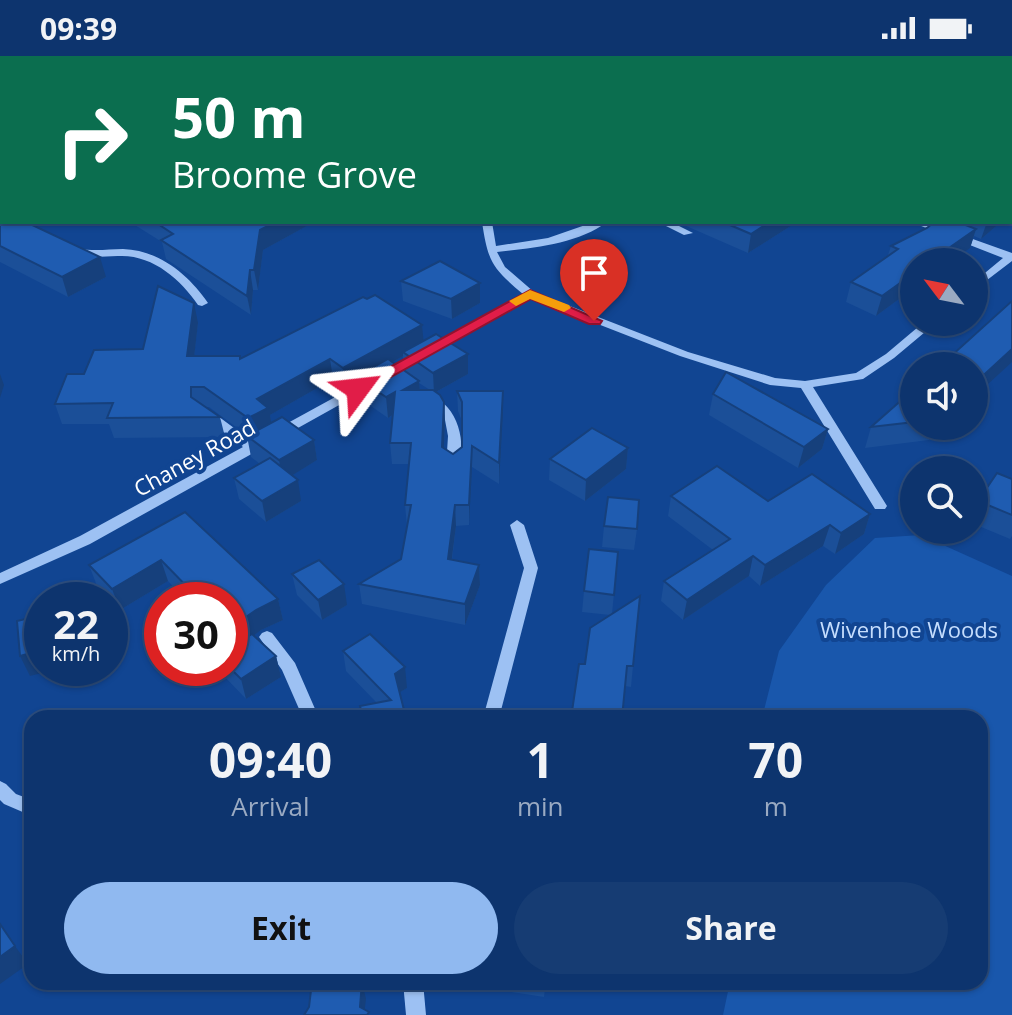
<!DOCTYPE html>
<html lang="en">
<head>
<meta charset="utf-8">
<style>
	body { margin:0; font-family:"Open Sans",sans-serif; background:#163c73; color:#f1f3f6; height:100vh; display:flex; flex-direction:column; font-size:30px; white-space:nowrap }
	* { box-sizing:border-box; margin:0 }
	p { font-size:26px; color:#9aaac2 }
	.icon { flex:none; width:44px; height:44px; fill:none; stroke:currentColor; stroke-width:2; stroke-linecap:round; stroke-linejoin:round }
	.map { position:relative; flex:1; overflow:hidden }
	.side { position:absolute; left:24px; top:654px; width:964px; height:280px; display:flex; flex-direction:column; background:#0d346e; border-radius:24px; box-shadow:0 2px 6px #0004,0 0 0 2px #2d4f81 }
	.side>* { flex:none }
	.top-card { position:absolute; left:0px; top:0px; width:1012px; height:168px; box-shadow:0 2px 6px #0004,0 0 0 2px #2d4f81; background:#0b6e4f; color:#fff; overflow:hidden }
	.needle { width:52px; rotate:302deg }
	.fabs { position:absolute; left:900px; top:192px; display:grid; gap:16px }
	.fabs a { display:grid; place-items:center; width:88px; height:88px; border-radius:50%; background:#0d346e; box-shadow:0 2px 6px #0004,0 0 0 2px #2d4f81; font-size:40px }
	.speed { position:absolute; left:24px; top:526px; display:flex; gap:16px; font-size:40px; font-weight:700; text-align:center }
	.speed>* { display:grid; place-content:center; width:104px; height:104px; border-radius:50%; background:#0d346e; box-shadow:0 2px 6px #0004,0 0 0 2px #2d4f81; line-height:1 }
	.speed small { font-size:20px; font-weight:400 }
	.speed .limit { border:12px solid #d22; background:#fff; color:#111 }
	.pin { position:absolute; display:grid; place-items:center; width:68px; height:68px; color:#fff; margin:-82px -34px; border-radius:50% 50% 50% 0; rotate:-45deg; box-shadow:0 0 8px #0007 }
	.pin .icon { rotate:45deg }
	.me { position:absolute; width:88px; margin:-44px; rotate:60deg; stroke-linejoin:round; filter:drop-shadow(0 0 6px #0008) }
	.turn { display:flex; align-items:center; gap:28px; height:168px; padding:0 40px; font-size:36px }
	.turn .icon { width:104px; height:104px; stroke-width:2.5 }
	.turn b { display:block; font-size:56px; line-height:68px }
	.eta { display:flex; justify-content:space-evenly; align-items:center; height:136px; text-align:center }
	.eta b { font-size:48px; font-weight:700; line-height:56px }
	.primary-button { display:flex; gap:16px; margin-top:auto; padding:16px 40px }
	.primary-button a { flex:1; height:92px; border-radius:48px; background:#90b9f0; color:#111; font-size:32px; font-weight:700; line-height:92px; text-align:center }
	.primary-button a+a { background:#163c73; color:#f1f3f6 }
	.status { display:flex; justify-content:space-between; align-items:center; height:56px; padding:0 40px; background:#0d346e; direction:ltr }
	.status svg { height:22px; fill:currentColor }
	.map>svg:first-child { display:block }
	.green { fill:#1957ac }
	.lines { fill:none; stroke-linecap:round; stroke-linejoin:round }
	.minor { fill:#9dc1f3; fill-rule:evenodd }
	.wall { fill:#1b4f98; fill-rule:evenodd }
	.shaded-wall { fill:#16407c }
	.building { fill:#1f5cb1; stroke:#16407c; stroke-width:2 }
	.route { fill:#e11d48; stroke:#92132f; stroke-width:2 }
	.slow { fill:#f59e0b }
	.labels { text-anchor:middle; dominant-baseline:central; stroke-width:8; stroke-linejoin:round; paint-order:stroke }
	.street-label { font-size:22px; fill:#fff; stroke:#114592 }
	.park-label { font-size:22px; fill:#c5ddfd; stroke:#114592 }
</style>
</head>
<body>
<div class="status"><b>09:39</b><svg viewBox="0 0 49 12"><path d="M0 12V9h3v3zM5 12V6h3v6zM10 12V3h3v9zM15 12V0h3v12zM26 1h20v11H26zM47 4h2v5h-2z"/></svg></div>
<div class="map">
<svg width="1012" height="959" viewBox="0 0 1012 959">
	<rect width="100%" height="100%" fill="#114592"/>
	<polygon class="green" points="921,479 1012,520 1012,959 723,959 730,926 980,926 980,662 762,662 779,595 826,529 875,482"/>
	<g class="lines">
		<g class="minor">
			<rect x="0" y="105" width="2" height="6"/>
			<path d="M482 166H492L496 190 548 182 594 166H607C578 188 532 192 497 196L505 211 534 236 688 296 775 322 805 325 856 317 886 298 924 266H937L894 302 863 323 813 331 887 450 885 453H875L801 332 770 329 680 300 531 242 90 488 0 528V517L80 480 243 391 203 361 201 358 203 355H211L253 386 523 238C492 212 488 206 482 166Z"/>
			<polygon points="658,166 671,166 693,177 684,179"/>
			<polygon points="911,166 925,166 1012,197 1012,205 974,234 974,226 1003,202"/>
			<path d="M78 192C94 196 107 193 123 193 159 194 189 219 208 247L202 250 198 249C181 224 154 200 122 200 104 199 88 205 73 195Z"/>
			<path d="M429 338C459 350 467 387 458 415L453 416 446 412 448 380 445 364 423 342Z"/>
			<polygon points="517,464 524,469 538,512 499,662 483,662 524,512 510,469"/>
			<polygon points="267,575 272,577 295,607 319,662 303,662 282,614 259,581 262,577"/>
			<polygon points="0,725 6,728 16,738 32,744 32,760 4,748 0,744"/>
			<polygon points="403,926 423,926 426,959 406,959"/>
		</g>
	</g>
	<g class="wall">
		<polygon points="3,0 446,0 450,2 7,2"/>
		<polygon points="2,54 2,96 0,95 0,55"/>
		<polygon points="0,153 106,221 68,241 0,206"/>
		<polygon points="130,166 314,166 263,194 258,234 253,234 251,259 166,203 162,186"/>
		<polygon points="677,166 797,166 748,197"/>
		<polygon points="934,166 1001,166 981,183 974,180 970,192 914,206 914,232 876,260 846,246 851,226 888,199 891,190 927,172"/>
		<polygon points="401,225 480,227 480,247 452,263 403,245"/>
		<path d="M198 267 194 300 241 302 423 285 468 318 436 336 444 346 445 367 444 392 453 398 462 391V365L458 355 457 335 503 356 499 428 472 411 469 469 456 470 452 504 479 509 480 529 465 569 362 548 359 528 401 503 407 470 405 449 409 408H392L390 387 393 359 388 362 358 341 357 325 345 332 333 323 270 359 271 367 314 384 317 404 292 419 301 445 266 466 239 443 234 422 260 408 251 401 247 380H248L209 351H205L220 361 225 381 114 382 109 368H62L55 348 84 318 143 293ZM403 300 404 315 392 306ZM419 327 430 334H420Z"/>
		<polygon points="914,333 914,370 943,370 929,384 865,392 871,371"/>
		<polygon points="713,338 828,373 822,393 798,412 709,359"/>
		<polygon points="628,392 626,413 585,445 549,424 550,403"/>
		<polygon points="1012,423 1012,480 1010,483 974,468 974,454 978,445"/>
		<polygon points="671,440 768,445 870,458 864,478 835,498 823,490 760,530 749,520 683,564 661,545 664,525 713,494 668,460"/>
		<polygon points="185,456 278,543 283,564 261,574 254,579 276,600 281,621 246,643 224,620 221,612 230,612 232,591 230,589 230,544 186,544 168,525 120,554 97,530 89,509"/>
		<polygon points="604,470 637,473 634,494 602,491"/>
		<polygon points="618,496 612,558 633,610 631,631 625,630 571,662 585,608 610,559 582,556 584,535"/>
		<polygon points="292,518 347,549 322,564 297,539"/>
		<polygon points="343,595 407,632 400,636 406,662 377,647 346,615"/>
		<polygon points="492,926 546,926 544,941 492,933"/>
	</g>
	<g class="shaded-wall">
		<polygon points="1012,144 1012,157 1010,159 1010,145"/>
		<polygon points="276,166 314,166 263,194 258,234 254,214 260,174"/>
		<polygon points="770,166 797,166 748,197 751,178"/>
		<polygon points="987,166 1001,166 981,183"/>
		<polygon points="976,173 970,192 950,206 929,206"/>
		<polygon points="100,201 106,221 68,241 62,221"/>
		<polygon points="250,214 253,234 251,259 247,240"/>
		<polygon points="914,217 914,232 876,260 882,240"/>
		<polygon points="480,227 480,247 452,263 451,243"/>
		<polygon points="194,247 198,267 192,319 187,300"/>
		<polygon points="422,269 424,289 403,296 403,300 360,324 356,321 357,325 345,332 343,312"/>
		<polygon points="1012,293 1012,306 974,341 974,328"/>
		<polygon points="468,298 468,318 434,337 433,317"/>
		<polygon points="330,303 333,323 270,359 272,372 252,382 248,362 257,343"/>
		<polygon points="0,318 4,329 0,342"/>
		<polygon points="419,325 421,345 403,334"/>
		<polygon points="503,335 503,356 499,428 499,407"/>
		<polygon points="395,336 397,356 388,362 386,341"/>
		<polygon points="444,346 445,367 443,412 442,391"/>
		<polygon points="934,370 943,370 929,384"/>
		<polygon points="828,373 822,393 798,412 804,391"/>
		<polygon points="314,384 317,404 283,425 279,404"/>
		<polygon points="472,390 472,411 469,469 469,449"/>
		<polygon points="628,392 626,413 585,445 586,424"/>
		<polygon points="298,424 301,445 266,466 262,445"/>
		<polygon points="455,449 456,470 449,524 448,503"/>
		<polygon points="870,458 864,478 835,498 841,477"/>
		<polygon points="830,469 823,490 760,530 765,509"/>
		<polygon points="753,500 749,520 683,564 687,544"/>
		<polygon points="161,504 168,525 120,554 112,533"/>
		<polygon points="479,509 480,529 465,569 465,548"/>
		<polygon points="344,528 347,549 322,564 318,544"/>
		<polygon points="278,543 283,564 261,574 234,594 230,578 230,572 256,554"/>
		<polygon points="42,594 42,612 61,612 30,620 20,600"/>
		<polygon points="276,600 281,621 246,643 241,623"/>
		<polygon points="405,611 407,632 397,638 395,618"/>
		<polygon points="15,890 28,908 0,928 0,901"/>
		<polygon points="362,926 366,943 364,959 360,951"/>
	</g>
	<g class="building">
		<polygon points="33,0 446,0 450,2 37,2"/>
		<polygon points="643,0 833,0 839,2 638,2"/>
		<polygon points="2,54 2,81 0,80 0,55"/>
		<polygon points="1010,134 1012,135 1012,144 1010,145"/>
		<polygon points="0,153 2,154 2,166 26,166 100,201 62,221 0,190"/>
		<polygon points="155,166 276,166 260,174 254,214 250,214 247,240 161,184 173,178"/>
		<polygon points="723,166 770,166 751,178"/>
		<polygon points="934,166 958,166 976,173 929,206 914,206 914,217 882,240 851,226 898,193 891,190 927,172"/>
		<polygon points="440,205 480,227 451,243 401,225"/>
		<polygon points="158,230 194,247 187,300 240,300 240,303 363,241 367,243 375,239 422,269 343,312 330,303 257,343 268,352 248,362 204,331 191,331 191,341 220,361 107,362 113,347 55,348 67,318 84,318 94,294 143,293"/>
		<polygon points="1012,245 1012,293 974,328 974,310 940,310"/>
		<polygon points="436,278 468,298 433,317 403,296"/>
		<polygon points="388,303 419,325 403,334 433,334 440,339 444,346 442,391 453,398 462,391 462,346 457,335 503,335 499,407 472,390 469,449 455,449 448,503 479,509 465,548 359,528 401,503 411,449 405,449 411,387 390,387 395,336 386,341 356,321"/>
		<polygon points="726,316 828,373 804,391 713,338"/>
		<polygon points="914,333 914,366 871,371"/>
		<polygon points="282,361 314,384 279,404 247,380"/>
		<polygon points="592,372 628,392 586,424 550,403"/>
		<polygon points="270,402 298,424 262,445 234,422"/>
		<polygon points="717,410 768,445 812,418 870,458 841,477 830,469 765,509 753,500 687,544 664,525 730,483 671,440"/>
		<polygon points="997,417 1012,423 1012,459 978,445"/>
		<polygon points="608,441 639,444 637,473 604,470"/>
		<polygon points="185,456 278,543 256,554 230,572 230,544 200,544 161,504 112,533 89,509"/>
		<polygon points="589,493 618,496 614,539 584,535"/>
		<polygon points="319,504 344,528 318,544 292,518"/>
		<polygon points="640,540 633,610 627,610 622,662 561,662 561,660 571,662 579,608 585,608 590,572"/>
		<polygon points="42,559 42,594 20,600 17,565"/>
		<polygon points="252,578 276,600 241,623 230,612 230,592"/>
		<polygon points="370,578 405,611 395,618 406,662 363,662 360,650 391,644 343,595"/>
		<polygon points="93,655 132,662 89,662"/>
		<polygon points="0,868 15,890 0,901"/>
		<polygon points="312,926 362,926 360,951 369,956 367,959 304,959 309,951"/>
	</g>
	<polygon class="route" points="530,234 602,265 600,268 589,268 531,243 364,336 353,336 350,333"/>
	<polygon class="slow" points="530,234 569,249 571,252 564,256 530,243 516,250 509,245"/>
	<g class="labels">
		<g class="street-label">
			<text transform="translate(194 401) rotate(-29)">Chaney Road</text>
		</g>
		<g class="park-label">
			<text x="909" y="573">Wivenhoe Woods</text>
		</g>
	</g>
</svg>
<div class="fabs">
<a><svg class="needle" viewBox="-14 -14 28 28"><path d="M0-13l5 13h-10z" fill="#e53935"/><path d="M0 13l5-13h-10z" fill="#9aaac2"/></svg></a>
<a><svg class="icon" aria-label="sound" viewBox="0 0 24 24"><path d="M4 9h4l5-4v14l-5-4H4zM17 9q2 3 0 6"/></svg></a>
<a><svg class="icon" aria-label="search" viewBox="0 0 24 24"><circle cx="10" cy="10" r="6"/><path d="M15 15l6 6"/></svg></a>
</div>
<div class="speed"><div>22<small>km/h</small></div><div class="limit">30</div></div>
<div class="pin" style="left:594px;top:265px;background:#d93025"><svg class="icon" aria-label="arrive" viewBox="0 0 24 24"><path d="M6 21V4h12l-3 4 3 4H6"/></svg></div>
<svg class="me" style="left:358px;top:333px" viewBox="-20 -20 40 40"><path d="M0-17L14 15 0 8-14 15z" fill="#e11d48" stroke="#fff" stroke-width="4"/></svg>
<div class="top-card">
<div class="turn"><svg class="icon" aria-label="right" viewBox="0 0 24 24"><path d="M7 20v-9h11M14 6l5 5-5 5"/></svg><div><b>50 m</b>Broome Grove</div></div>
</div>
<section class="side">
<div class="eta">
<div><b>09:40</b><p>Arrival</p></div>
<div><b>1</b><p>min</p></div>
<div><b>70</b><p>m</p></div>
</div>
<div class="primary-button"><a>Exit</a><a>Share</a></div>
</section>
</div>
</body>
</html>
